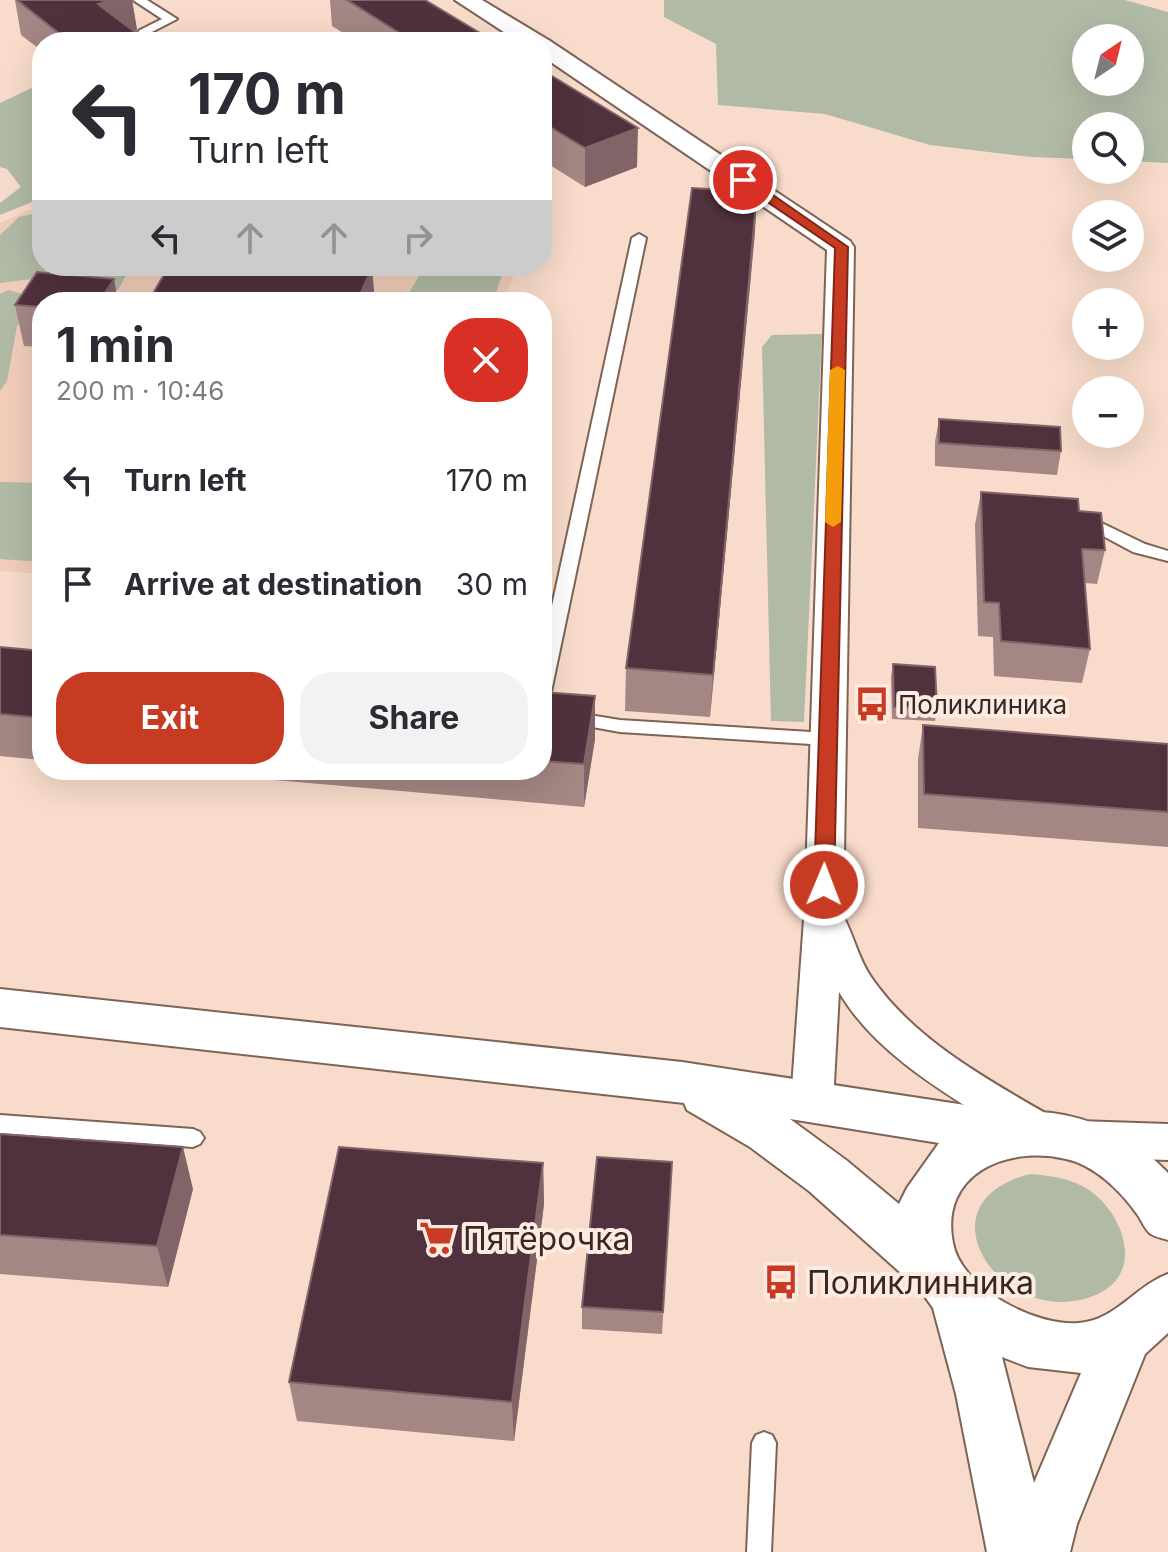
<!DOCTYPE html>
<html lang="en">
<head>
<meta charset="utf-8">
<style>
	body { margin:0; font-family:Inter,sans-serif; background:#f2f2f3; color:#2b2b33; height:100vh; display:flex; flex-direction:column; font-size:30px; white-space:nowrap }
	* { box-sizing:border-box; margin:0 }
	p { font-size:26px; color:#7c7c81 }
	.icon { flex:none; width:44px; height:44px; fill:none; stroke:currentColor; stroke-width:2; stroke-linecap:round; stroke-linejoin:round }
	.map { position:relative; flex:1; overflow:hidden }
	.side { position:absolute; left:32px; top:292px; width:520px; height:488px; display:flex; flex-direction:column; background:#fff; border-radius:32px; box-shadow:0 8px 32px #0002 }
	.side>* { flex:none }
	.hud { position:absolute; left:32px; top:32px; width:520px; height:244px; border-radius:32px; box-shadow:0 8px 32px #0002; background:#fff; color:#2b2b33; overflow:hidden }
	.needle { width:52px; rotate:35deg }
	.controls { position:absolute; left:1072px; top:24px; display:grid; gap:16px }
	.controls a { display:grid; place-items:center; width:72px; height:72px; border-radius:50%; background:#fff; box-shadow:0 8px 32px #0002; font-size:40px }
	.pin { position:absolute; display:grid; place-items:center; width:68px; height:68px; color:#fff; margin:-34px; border:4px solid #fff; border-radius:50%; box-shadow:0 2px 8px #0007 }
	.me { position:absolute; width:88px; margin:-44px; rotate:1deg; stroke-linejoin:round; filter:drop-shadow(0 0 6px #0008) }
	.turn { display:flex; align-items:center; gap:28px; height:168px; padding:0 24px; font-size:36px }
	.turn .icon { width:104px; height:104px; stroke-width:2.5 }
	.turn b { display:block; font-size:56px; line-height:68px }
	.lanes { display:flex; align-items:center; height:76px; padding:0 24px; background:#0003; justify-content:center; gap:40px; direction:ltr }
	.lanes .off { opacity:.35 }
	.round { display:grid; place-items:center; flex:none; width:84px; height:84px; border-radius:32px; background:#f2f2f3 }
	.head { display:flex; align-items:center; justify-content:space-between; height:136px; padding:0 24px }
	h1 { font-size:48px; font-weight:700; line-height:60px }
	.cta { display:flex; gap:16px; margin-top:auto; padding:16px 24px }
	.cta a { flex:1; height:92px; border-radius:32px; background:#c63b22; color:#fff; font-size:32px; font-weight:700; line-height:92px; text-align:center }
	.cta a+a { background:#f2f2f3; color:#2b2b33 }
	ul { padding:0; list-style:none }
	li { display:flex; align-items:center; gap:24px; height:104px; padding:0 24px }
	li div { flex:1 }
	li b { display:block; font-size:30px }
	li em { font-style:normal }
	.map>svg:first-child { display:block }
	.built { fill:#f1cdb9 }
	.green { fill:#b0baa5; fill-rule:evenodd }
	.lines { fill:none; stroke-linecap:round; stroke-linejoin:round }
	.lane-casing { stroke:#7d6456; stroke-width:4 }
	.street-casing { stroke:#7d6456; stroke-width:4 }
	.secondary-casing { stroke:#7d6456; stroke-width:4 }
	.lane { fill:#fff; fill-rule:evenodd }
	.street { fill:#fff; fill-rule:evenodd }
	.secondary { fill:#fff; fill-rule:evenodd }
	.wall { fill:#a48684 }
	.shaded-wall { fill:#826468 }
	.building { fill:#50313e; stroke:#826468; stroke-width:2 }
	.route { fill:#c63b22; stroke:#812616; stroke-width:2 }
	.slow { fill:#f59e0b }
	.labels { text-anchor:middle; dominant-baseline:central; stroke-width:8; stroke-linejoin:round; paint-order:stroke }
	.poi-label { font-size:26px; fill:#342923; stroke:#fdebe1; text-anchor:start }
	.near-poi-label { font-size:32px; fill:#342923; stroke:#fdebe1; text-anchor:start }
</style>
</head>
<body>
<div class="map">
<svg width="1168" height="1552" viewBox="0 0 1168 1552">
	<rect width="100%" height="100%" fill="#f8dbca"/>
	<polygon class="built" points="42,204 42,266 517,266 504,302 42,302 42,574 0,571 0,223"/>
	<g class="green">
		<path d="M664 0H1125L1168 12V163L1130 161V126H1086V159L1031 157 930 145 825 114 718 105 716 44 664 17ZM1130 38V82H1086V38Z"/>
		<polygon points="42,83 42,198 0,215 0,203 21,187 7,169 0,167 0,103"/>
		<polygon points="42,212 42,266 131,266 118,290 84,302 39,278 0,283 0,235 19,217"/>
		<polygon points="411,266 505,266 493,302 404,302 421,272"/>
		<polygon points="9,290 44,300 17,326 7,381 0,391 0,294"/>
		<polygon points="822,334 804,722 771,721 762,347 772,335"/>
		<polygon points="0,482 42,483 42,562 0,559"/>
		<path d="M1031 1174C1051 1176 1071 1178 1089 1190 1125 1215 1146 1276 1093 1296 1003 1331 914 1202 1031 1174Z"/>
	</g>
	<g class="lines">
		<g class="lane-casing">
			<g id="lane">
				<polygon points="133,0 147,0 177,19 148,34 141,42 128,42 140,30 162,19"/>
				<polygon points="639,234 646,238 551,692 542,698 542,652 632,238"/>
				<polygon points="1083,514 1145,544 1168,551 1168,561 1133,552 1077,522 1075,519 1077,516"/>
				<polygon points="571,712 620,720 827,733 836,739 827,745 620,732 565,722 562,718"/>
				<polygon points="0,1115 193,1129 200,1132 204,1138 200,1144 193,1147 0,1133"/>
				<polygon points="764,1432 772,1435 776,1443 771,1552 747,1552 752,1443 756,1435"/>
			</g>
		</g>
		<g class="street-casing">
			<path id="street" d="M455 0H482L550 41 850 241 854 247 843 916C854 936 858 958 871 977 915 1042 995 1084 1061 1122L1063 1126 1078 1121 1168 1124V1160L1078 1157 1063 1151 1061 1146C1055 1148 1049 1151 1043 1150 1026 1147 1008 1133 994 1124 938 1089 873 1050 839 992L833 1102 827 1114 812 1119 797 1114 791 1102 805 905 827 250 542 56V42H519Z"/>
		</g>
		<g class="secondary-casing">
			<path id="secondary" d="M0 989 682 1062 1018 1113C1072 1107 1127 1132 1165 1170L1168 1173V1240C1163 1238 1155 1237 1151 1234 1145 1230 1141 1219 1137 1214 1120 1190 1094 1165 1066 1159 1008 1145 939 1173 953 1243 961 1288 1036 1327 1079 1323 1116 1320 1135 1286 1168 1274V1333L1145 1354 1077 1524 1070 1552H987L956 1394 933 1308 921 1291 809 1191 750 1147 687 1110 684 1103 0 1027ZM790 1119 939 1143 907 1188 899 1204 846 1160ZM1002 1357 1028 1367 1081 1373 1034 1483Z"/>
		</g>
		<use href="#lane" class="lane"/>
		<use href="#street" class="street"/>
		<use href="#secondary" class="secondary"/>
	</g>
	<g class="wall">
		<polygon points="15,0 132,0 137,30 134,31 148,42 42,42 42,51 21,35"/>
		<polygon points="330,0 425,0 495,42 358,42 332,26"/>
		<polygon points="542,70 637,167 585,187 542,160"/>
		<polygon points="755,231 710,717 625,711 626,668"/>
		<polygon points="114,279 116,294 151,297 375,302 42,302 42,347 24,346 15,305"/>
		<polygon points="42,397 42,447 34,410"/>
		<polygon points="939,419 1061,451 1057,475 935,466 935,442"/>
		<polygon points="981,492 1079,511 1105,550 1097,584 1085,583 1090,649 1082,683 994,676 993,637 978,636 975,525"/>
		<polygon points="0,647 42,651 42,760 0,756"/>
		<polygon points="893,664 937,709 935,721 892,719 891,677"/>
		<polygon points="542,692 595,739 584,807 160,770 542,770"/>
		<polygon points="923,725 1168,744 1168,847 918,828 918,759"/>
		<polygon points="0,1134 193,1189 168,1287 0,1274"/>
		<polygon points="672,1162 662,1334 582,1329 582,1307"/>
		<polygon points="543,1163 544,1204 514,1441 297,1421 289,1382"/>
	</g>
	<g class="shaded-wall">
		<polygon points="110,0 132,0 137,30 104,41 98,4"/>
		<polygon points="638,128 637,167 585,187 585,148"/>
		<polygon points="757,192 755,231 710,717 713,675"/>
		<polygon points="372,267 375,302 357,302"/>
		<polygon points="114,279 118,302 105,293"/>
		<polygon points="595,696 595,739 584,807 584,764"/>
		<polygon points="183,1147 193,1189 168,1287 157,1246"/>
		<polygon points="543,1163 544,1204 514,1441 512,1402"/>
	</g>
	<g class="building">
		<polygon points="17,0 110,0 98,4 148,42 70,42"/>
		<polygon points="347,0 425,0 495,42 414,42"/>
		<polygon points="542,70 638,128 585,148 542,122"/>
		<polygon points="692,188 757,192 713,675 626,668"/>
		<polygon points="169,266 365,266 372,267 357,302 42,302 42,307 15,305 37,272 114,279 105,293 151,297"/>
		<polygon points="42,397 42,411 34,410"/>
		<polygon points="939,419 1060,427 1061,451 939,443"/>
		<polygon points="981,492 1078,499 1079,511 1101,513 1105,550 1082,549 1090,649 1001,641 999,603 984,602"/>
		<polygon points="0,647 42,651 42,718 0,714"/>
		<polygon points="893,664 935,667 937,709 894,707"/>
		<polygon points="542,692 595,696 584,764 542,761"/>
		<polygon points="923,725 1168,744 1168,812 924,794"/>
		<polygon points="0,1134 183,1147 157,1246 0,1235"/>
		<polygon points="339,1147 543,1163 512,1402 289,1382"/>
		<polygon points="597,1157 672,1162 663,1312 582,1307"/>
	</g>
	<polygon class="route" points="738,177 747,177 848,247 834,885 824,892 814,885 835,248 738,182"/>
	<polygon class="slow" points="838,366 845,370 841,522 833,527 825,522 830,370"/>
	<defs>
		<g id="bus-bare" transform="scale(2.76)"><path d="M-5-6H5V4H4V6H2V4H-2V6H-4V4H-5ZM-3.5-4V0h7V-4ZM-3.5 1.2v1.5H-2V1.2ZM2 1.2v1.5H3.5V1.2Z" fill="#c63b22" stroke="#fdebe1" stroke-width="2.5" paint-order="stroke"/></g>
		<g id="supermarket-bare" transform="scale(2.76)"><path d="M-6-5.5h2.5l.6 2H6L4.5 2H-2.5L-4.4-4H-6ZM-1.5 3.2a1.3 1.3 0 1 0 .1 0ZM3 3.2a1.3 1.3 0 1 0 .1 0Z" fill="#c63b22" stroke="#fdebe1" stroke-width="2.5" paint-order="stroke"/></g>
	</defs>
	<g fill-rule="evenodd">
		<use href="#bus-bare" x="872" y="704"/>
		<use href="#supermarket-bare" x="437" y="1238"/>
		<use href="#bus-bare" x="781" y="1282"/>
	</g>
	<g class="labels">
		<g class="poi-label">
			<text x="898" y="704">Поликлиника</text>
		</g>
		<g class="near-poi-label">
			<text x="463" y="1238">Пятёрочка</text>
			<text x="807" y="1282">Поликлинника</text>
		</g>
	</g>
</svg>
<div class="controls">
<a><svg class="needle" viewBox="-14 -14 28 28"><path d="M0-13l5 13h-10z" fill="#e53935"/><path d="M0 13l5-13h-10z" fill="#7c7c81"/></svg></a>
<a><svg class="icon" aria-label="search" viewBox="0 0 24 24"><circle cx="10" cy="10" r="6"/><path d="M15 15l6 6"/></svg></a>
<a><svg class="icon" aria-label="layers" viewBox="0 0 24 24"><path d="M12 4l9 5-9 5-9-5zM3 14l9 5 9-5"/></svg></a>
<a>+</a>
<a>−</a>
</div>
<div class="pin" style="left:743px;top:180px;background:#d93025"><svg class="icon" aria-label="arrive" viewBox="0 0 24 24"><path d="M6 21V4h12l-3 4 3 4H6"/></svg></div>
<svg class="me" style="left:824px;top:885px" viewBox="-20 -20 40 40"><circle r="17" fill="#c63b22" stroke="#fff" stroke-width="3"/><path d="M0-11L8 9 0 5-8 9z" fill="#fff"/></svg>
<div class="hud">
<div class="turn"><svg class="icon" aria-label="left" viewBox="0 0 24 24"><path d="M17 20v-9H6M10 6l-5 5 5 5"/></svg><div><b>170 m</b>Turn left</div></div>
<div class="lanes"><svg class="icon" aria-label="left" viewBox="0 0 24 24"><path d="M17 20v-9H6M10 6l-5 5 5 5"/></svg><svg class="icon off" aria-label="ahead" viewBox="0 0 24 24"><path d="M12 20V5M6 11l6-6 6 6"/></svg><svg class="icon off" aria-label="ahead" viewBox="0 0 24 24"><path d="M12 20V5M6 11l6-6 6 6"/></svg><svg class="icon off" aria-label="right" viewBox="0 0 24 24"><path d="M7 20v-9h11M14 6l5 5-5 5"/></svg></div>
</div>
<section class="side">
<div class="head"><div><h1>1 min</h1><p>200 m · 10:46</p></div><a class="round" style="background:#d93025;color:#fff"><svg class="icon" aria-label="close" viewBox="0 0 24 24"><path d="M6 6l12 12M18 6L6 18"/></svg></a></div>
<ul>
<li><svg class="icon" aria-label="left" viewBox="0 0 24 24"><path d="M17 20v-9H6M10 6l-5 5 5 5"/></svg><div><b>Turn left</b></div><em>170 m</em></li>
<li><svg class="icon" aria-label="arrive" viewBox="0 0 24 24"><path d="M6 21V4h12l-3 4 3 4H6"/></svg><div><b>Arrive at destination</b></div><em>30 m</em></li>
</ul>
<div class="cta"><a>Exit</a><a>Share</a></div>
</section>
</div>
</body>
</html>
